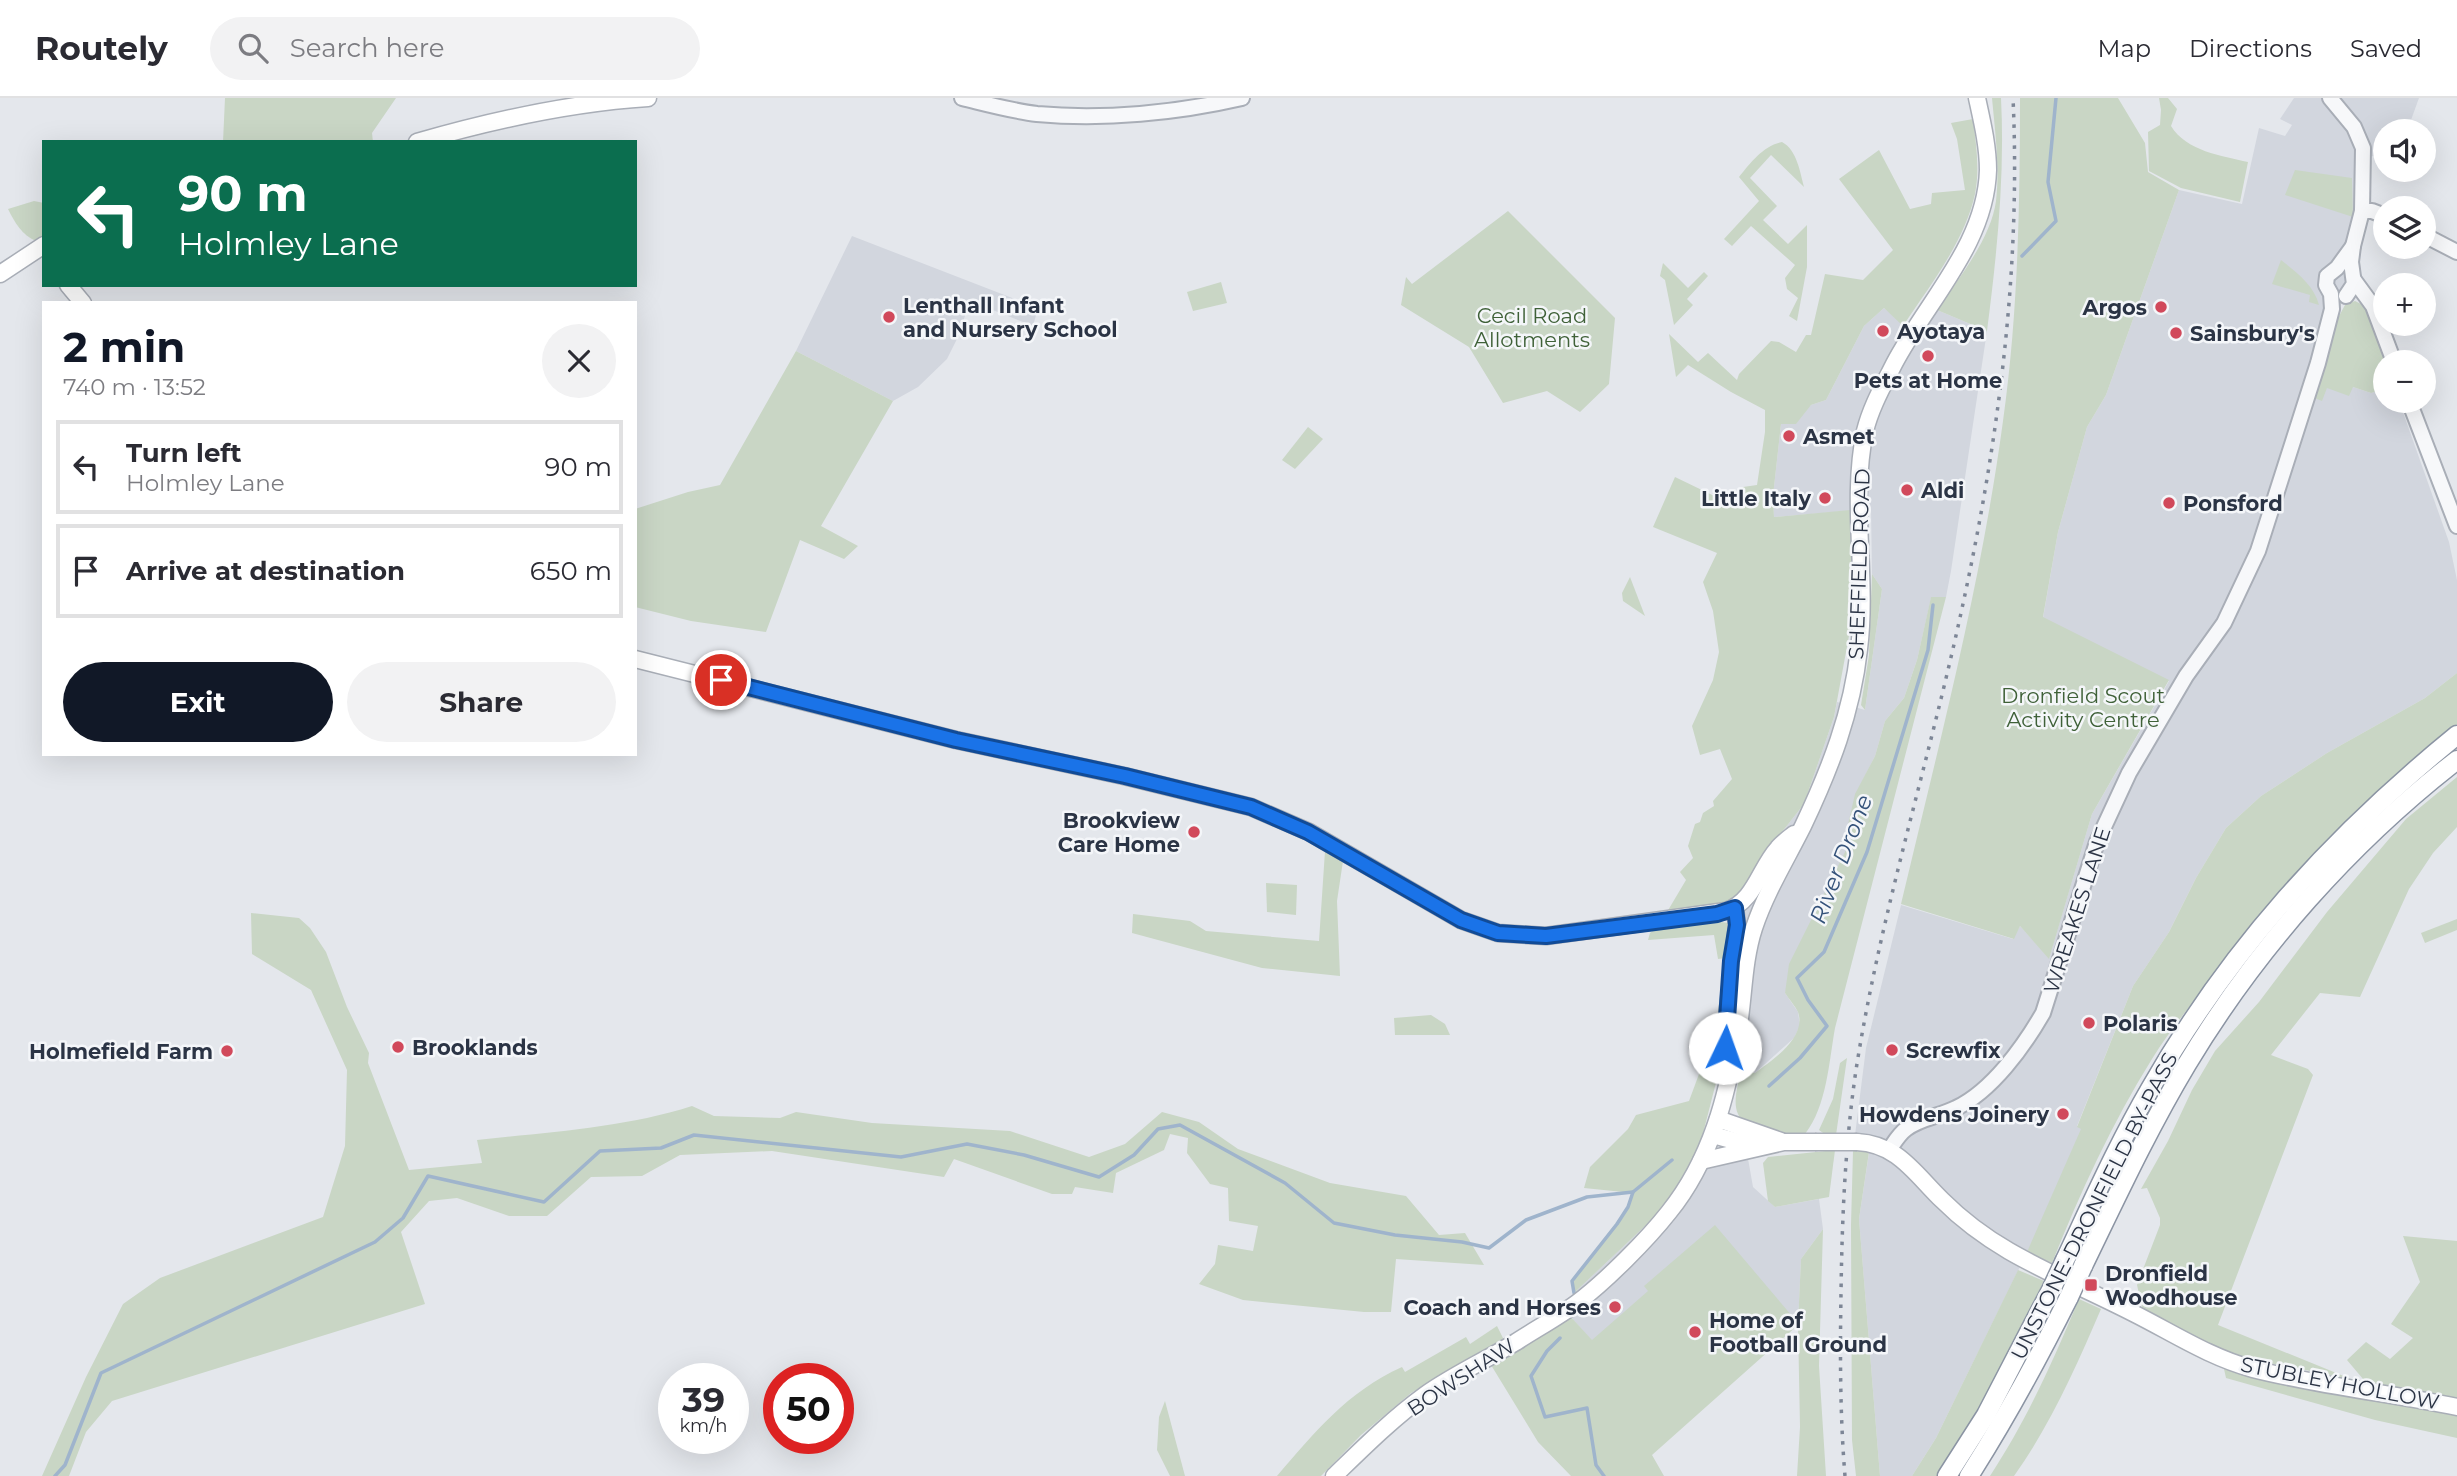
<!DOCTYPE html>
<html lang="en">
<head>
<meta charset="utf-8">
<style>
	body { margin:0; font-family:Montserrat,sans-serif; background:#f2f2f3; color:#2b2b33; height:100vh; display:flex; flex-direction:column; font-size:26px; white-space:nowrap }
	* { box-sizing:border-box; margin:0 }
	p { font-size:23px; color:#7c7c81 }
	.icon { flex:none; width:38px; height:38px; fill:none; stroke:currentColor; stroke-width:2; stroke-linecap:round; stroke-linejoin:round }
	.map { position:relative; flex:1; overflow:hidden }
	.side { position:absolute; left:42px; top:203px; width:595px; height:455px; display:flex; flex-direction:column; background:#fff; border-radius:0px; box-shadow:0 7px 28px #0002 }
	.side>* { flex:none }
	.hud { position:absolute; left:42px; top:42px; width:595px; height:147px; border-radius:0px; box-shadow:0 7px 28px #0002; background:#0b6e4f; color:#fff; overflow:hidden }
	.controls { position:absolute; left:2373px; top:21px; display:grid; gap:14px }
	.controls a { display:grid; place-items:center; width:63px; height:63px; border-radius:50%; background:#fff; box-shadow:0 7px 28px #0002; font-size:35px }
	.speed { position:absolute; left:658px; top:1265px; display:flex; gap:14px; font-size:35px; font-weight:700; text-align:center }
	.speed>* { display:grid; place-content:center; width:91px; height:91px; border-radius:50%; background:#fff; box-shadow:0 7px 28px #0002; line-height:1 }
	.speed small { font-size:18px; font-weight:400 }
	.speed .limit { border:10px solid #d22; background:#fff; color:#111 }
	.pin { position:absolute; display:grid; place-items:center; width:60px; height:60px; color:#fff; margin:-30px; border:4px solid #fff; border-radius:50%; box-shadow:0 2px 7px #0007 }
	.me { position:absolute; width:77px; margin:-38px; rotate:3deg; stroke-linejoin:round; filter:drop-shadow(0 0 5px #0008) }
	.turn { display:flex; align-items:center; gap:24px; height:147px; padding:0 21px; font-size:32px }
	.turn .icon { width:91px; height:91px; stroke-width:2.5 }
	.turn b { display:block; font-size:49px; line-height:60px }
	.round { display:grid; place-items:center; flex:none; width:74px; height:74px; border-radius:37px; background:#f2f2f3 }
	.headline { display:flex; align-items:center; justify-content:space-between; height:119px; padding:0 21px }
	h1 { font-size:42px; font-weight:700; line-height:52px; color:#111827 }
	.button { display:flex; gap:14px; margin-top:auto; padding:14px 21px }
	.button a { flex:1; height:80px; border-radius:42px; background:#111827; color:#fff; font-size:28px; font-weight:700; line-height:80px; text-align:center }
	.button a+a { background:#f2f2f3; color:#2b2b33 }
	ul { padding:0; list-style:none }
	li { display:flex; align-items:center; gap:21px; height:94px; margin:0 14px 10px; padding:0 7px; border:4px solid #e1e1e2; border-radius:0px }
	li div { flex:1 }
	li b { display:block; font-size:26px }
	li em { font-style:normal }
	header { display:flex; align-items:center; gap:42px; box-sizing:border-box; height:98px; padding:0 35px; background:#fff; border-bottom:2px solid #e1e1e2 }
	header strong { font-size:33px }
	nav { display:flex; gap:38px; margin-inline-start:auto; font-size:24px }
	.search { width:490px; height:63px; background:#f2f2f3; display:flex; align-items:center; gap:18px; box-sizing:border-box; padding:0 24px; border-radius:38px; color:#7c7c81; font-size:26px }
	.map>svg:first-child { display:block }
	.built { fill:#d2d6de }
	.green { fill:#c9d6c5 }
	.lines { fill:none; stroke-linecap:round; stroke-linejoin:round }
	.stream { stroke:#9fb4cc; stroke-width:3.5 }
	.tertiary-casing { stroke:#a9aeb7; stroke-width:18 }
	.secondary-casing { stroke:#a9aeb7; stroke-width:19 }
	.trunk-casing { stroke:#8b94a3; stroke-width:21 }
	.tertiary { stroke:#f7f8fa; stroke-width:14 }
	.secondary { stroke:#fff; stroke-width:16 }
	.trunk { stroke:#fff; stroke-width:18 }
	.rail { stroke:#7d8696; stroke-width:3.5; stroke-dasharray:3.5 7; stroke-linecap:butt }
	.secondary-bridge-casing { stroke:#a9aeb7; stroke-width:19; stroke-linecap:butt }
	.trunk-bridge-casing { stroke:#8b94a3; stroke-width:21; stroke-linecap:butt }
	.secondary-bridge { stroke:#fff; stroke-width:16 }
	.trunk-bridge { stroke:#fff; stroke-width:18 }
	.route-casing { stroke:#114b97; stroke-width:18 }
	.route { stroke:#1a73e8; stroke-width:12 }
	.poi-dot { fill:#d1495b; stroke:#f4f6f9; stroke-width:2.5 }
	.labels { text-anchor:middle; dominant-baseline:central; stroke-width:5; stroke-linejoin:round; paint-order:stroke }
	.poi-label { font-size:21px; font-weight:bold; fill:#2b3445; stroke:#f4f6f9; text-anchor:start }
	.park-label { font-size:21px; fill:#3f6138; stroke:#f4f6f9 }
	.street-label { font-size:21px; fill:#2b3445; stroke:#f4f6f9 }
	.water-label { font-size:23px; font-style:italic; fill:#34527a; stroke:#f4f6f9 }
</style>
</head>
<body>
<header>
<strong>Routely</strong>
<div class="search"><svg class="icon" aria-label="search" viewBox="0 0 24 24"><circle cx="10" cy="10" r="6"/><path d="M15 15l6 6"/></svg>Search here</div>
<nav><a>Map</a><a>Directions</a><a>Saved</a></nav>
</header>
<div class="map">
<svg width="2457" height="1378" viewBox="0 0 2457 1378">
	<rect width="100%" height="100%" fill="#e4e7ec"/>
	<g class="built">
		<polygon points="2294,0 2419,0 2407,33 2385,33 2385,59 2369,58 2338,220 2312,299 2327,290 2353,289 2371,295 2385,291 2385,303 2399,303 2449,444 2457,482 2457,575 2425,600 2327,655 2261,698 2226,730 2196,780 2169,834 2133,888 2077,1028 2082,1031 2066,1069 2038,1132 1936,1340 1912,1378 1880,1378 1859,1121 1869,1055 1853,1053 1866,950 1901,807 2013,841 2020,828 2049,860 2092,716 2169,583 2043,520 2058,434 2087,329 2106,297 2179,92 2242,106 2259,30 2285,38 2292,27 2280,21"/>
		<polygon points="852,138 1038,210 1033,228 975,205 968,208 959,237 947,261 918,289 893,303 796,253"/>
		<polygon points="1884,210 1919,240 1937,212 1987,233 1951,473 1946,499 1931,500 1917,562 1904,600 1885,623 1875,658 1856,696 1854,736 1785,895 1798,914 1800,928 1794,940 1755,975 1722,961 1722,886 1726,860 1745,795 1767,753 1804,706 1834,619 1837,604 1865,612 1882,491 1872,476 1871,411 1774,419 1773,398 1781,326 1811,307 1826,302 1864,228"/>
		<polygon points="1747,1055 1753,1089 1775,1109 1819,1101 1823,1131 1801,1161 1798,1226 1592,1243 1570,1218 1574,1195 1662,1112 1697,1059"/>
	</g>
	<g class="green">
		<polygon points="225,0 396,0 372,35 373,44 223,44"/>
		<path d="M1992 0H2001C2005 78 1997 155 1987 233L1937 212C1958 181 1991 141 1996 103 2000 69 1995 33 1992 0Z"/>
		<path d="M2020 0H2118L2145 45 2148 74 2179 92 2106 297 2087 329 2058 434 2043 519 2169 582 2092 716 2049 861 2020 828 2014 841 1901 806C1939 646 1981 487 2003 323 2018 216 2020 108 2020 0Z"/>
		<path d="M2159 0H2168L2177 11 2171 28C2186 53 2222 58 2248 64L2240 104 2181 90 2149 73 2148 34 2160 27 2161 12Z"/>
		<path d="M1973 21C1976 46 1980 71 1975 96 1964 145 1930 187 1903 228L1884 210 1864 228 1826 302 1811 307 1796 326H1781L1773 398 1774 419 1850 412 1853 516 1834 619 1804 706 1767 753 1745 795 1712 810 1667 814 1686 782 1680 774 1693 760 1688 748 1695 726 1700 724 1703 715 1714 708 1713 703 1732 681 1720 651 1700 657 1692 628 1713 582 1719 554 1713 513 1703 484 1717 455 1653 429 1675 379 1735 408 1743 389 1757 387 1765 334V312L1731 294 1688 267 1676 279 1669 236 1698 264 1708 255 1737 282 1739 276 1771 243 1779 244 1796 254 1806 237H1811L1825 176 1863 182 1893 152 1839 81 1879 52 1910 111 1931 106 1932 95 1965 92 1957 41 1951 25Z"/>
		<path d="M1782 44C1797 52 1800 74 1804 89L1771 57 1750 80 1777 108 1763 122 1788 146 1807 127V169L1797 223 1789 218 1798 200 1787 191 1785 180 1795 167 1751 128 1732 148 1724 141 1759 103 1739 79C1750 65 1764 47 1782 44Z"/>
		<polygon points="2295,72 2352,80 2353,119 2285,97"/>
		<path d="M34 103 44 105V140L36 143C22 137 15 125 8 111Z"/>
		<polygon points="1508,113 1615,220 1609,286 1580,314 1547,293 1503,305 1469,249 1401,207 1406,179 1412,186"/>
		<path d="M2281 162C2296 174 2314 187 2319 207L2309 204 2310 197 2272 186Z"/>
		<polygon points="1663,165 1688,190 1704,174 1708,178 1687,201 1693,207 1674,227 1665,182 1660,178"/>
		<polygon points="1221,184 1227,205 1193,213 1187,194"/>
		<polygon points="2355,203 2363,207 2369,214 2386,264 2385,291 2371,295 2353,289 2349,298 2327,290 2322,303 2312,299 2338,220 2345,207"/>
		<polygon points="796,253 893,303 821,428 858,448 844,461 800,442 766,534 691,523 635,509 635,411 688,394 720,387"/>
		<polygon points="1308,329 1323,341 1295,371 1282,362"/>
		<polygon points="1872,476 1882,491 1865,612 1861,607 1869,557"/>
		<polygon points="1630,479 1645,518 1623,503 1622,495"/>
		<path d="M1931 499H1946L1835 930C1829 963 1827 1008 1805 1036 1788 1038 1745 1035 1738 1016 1732 1003 1739 985 1741 971L1755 975C1772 962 1807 940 1798 914 1795 908 1789 901 1785 895L1789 866 1854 736 1847 731 1855 696 1875 658 1885 623 1904 600 1917 562Z"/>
		<path d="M2457 575V626C2367 697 2289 781 2218 872 2196 901 2171 930 2152 961 2112 1025 2080 1095 2052 1165L2027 1154 2081 1031 2077 1029 2133 888 2169 834 2196 780 2226 730 2261 698 2327 655 2425 600Z"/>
		<polygon points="2457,679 2457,729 2433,755 2409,791 2360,899 2320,895 2271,957 2308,971 2313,977 2218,1227 2351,1281 2228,1257 2143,1213 2137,1187 2160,1127 2160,1120 2147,1090 2141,1091 2168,1043 2192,992 2215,953 2259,904 2327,814 2406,721"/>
		<polygon points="1325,753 1343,763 1337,803 1340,878 1262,870 1132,835 1133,816 1190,823 1206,833 1319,843"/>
		<polygon points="1266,785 1297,787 1296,817 1267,814"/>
		<path d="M251 815 299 820 310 830 326 854 347 909 369 955 368 965 409 1072 482 1065 477 1042C549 1034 623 1030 692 1008L714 1018 780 1020 796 1014 872 1025 1010 1033 1089 1059 1125 1046 1162 1014 1199 1024 1238 1051 1330 1085 1406 1098 1439 1137 1465 1135 1484 1167 1396 1161 1391 1214H1364L1243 1202 1199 1186 1215 1166 1218 1147 1253 1153 1258 1128 1229 1123 1228 1090 1210 1086 1187 1055 1188 1040 1170 1036 1164 1052 1116 1075 1113 1095 1075 1089 1072 1096H1052L954 1061 944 1079 772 1053 680 1057 642 1078 591 1079 547 1118H509L457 1100 429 1103 401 1134 425 1206 112 1303 86 1334 69 1378H42L86 1279 123 1206 160 1180 323 1119 345 1048 347 972 311 892 252 856Z"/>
		<polygon points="2457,821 2457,832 2425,845 2421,835"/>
		<polygon points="1721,824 1729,825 1731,830 1726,860 1718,861 1714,837 1648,842 1650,835 1656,830"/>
		<polygon points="1722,886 1722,961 1697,1059 1686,1080 1662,1112 1574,1195 1572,1183 1628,1109 1633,1095 1584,1090 1590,1069 1628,1031 1636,1017 1689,1003 1715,933"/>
		<polygon points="1431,917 1445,926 1450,937 1395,937 1394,920"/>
		<polygon points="1847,960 1836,1037 1826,1037 1819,1032 1833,1001 1840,965"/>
		<polygon points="1835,1052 1829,1099 1775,1109 1768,1103 1763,1065 1768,1059"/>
		<polygon points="1853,1053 1869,1054 1859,1121 1880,1378 1856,1378 1852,1342 1851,1127"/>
		<polygon points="1715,1127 1798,1225 1801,1161 1823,1131 1819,1268 1826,1378 1797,1378 1800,1329 1798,1227 1652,1357 1664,1378 1571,1378 1538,1344 1491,1267 1570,1218 1592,1242 1648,1193 1644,1188"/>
		<polygon points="2403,1138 2457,1143 2457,1307 2377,1290 2363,1281 2347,1262 2366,1244 2390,1261 2413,1240 2391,1226 2420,1184"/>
		<polygon points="2018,1172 2044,1183 1985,1301 1937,1378 1912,1378 1936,1340"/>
		<path d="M2079 1201 2101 1211C2076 1269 2051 1326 2014 1378H1990C2028 1320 2052 1265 2079 1201Z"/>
		<path d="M1497 1228 1504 1242 1411 1295 1361 1337 1321 1378H1277C1315 1334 1347 1294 1402 1269L1405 1274 1466 1239 1470 1246Z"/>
		<path d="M2224 1271C2301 1291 2380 1301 2457 1317V1340L2375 1322 2226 1280Z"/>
		<polygon points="1165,1303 1185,1378 1170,1378 1157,1352 1159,1319"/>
	</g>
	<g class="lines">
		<g class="stream">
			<polyline points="2022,158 2056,123 2048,84 2056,0"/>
			<polyline points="1769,988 1800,960 1827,928 1808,902 1797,880 1824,854 1867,754 1928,552 1933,507"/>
			<polyline points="1574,1195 1572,1183 1617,1126 1628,1109 1633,1094 1672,1062"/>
			<polyline points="1560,1240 1547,1253 1531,1278 1545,1319 1587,1310 1596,1367 1604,1378"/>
			<polyline points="55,1378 65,1367 101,1275 375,1144 403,1120 428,1078 544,1104 600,1053 661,1050 694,1037 901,1059 967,1046 1024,1057 1099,1079 1134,1057 1158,1031 1180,1027 1285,1085 1334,1125 1395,1137 1462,1144 1489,1150 1526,1122 1587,1099 1633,1094"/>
		</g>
		<g class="tertiary-casing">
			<g id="tertiary">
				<path d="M962 0C987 6 1012 13 1037 16 1104 22 1177 15 1242 0"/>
				<polyline points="2330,0 2354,29 2363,50 2362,113 2353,148 2351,164 2354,186 2346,198"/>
				<polyline points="2362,113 2372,113 2385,118"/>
				<polyline points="2424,137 2457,154"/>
				<polyline points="2354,182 2373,208 2394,264"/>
				<polyline points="2409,303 2457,428"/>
				<path d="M1889 1052C1894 1045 1899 1036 1906 1031 1920 1020 1941 1018 1956 1010 1992 993 2024 948 2043 915L2097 744 2129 675 2186 578 2224 525 2258 453 2318 265 2332 211 2331 196 2326 187 2327 178 2337 170 2353 148"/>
			</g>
		</g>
		<g class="secondary-casing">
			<g id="secondary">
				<path d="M417 44C493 22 569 5 648 0"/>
				<polyline points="0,176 44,147"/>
				<polyline points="68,187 83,205"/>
				<path d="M635 561 956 642 1124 678 1251 709 1309 734 1461 822 1498 835 1546 838 1726 813C1755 803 1759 771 1778 750 1782 745 1789 740 1794 736"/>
				<polyline points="1729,964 1725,939 1737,827 1735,810"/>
				<polyline points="1718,1021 1781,1043"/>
				<polyline points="1713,1037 1753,1048"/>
				<path d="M1857 1044C1898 1046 1915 1076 1942 1102 1962 1122 1985 1139 2009 1153 2049 1176 2092 1194 2133 1215 2173 1235 2209 1259 2253 1271 2320 1288 2389 1295 2457 1309"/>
				<polyline points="1701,1063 1784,1044 1815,1044"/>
				<path d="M1334 1378C1363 1350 1392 1321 1425 1297 1453 1277 1486 1262 1516 1244 1536 1231 1558 1219 1577 1205 1606 1183 1647 1142 1669 1114 1711 1062 1727 998 1738 934 1744 899 1743 864 1754 830 1766 794 1786 762 1803 728 1830 671 1852 615 1859 551 1868 479 1850 405 1865 333 1871 309 1883 288 1894 266 1927 203 1986 146 1988 72 1988 48 1982 23 1977 0"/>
			</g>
		</g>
		<g class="trunk-casing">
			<g id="trunk">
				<path d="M2065 1162C2092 1105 2118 1046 2150 991 2229 852 2333 738 2457 637"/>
				<path d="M2083 1168C2116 1100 2148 1031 2187 966 2257 850 2350 745 2457 662"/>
				<polyline points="1947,1378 1986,1317 2052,1190"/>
				<path d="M1969 1378C2006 1320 2038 1261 2069 1199"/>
			</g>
		</g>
		<use href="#tertiary" class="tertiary"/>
		<use href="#secondary" class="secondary"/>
		<use href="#trunk" class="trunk"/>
		<path class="rail" d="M1845 1378C1840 1318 1840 1256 1841 1196 1842 1121 1845 1047 1856 972 1880 818 1928 667 1961 515 1998 346 2021 173 2013 0"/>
		<g class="secondary-bridge-casing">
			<polyline id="secondary-bridge" points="1815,1044 1857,1044"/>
		</g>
		<g class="trunk-bridge-casing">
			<g id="trunk-bridge">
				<polyline points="2052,1190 2065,1162"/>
				<polyline points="2069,1199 2083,1168"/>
			</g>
		</g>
		<use href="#secondary-bridge" class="secondary-bridge"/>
		<use href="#trunk-bridge" class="trunk-bridge"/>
	</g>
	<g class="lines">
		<g class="route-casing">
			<polyline id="route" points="721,582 956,642 1125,678 1251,709 1308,734 1461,822 1498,835 1546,838 1717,816 1735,810 1737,827 1731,863 1725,950"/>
		</g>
		<use href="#route" class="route"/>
	</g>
	<g class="poi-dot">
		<circle cx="2161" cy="209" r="7"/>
		<circle cx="889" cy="219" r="7"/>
		<circle cx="1883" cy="233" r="7"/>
		<circle cx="2176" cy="235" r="7"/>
		<circle cx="1928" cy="258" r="7"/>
		<circle cx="1789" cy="338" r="7"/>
		<circle cx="1907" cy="392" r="7"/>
		<circle cx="1825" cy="400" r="7"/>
		<circle cx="2169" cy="405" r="7"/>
		<circle cx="1194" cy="734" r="7"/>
		<circle cx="2089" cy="925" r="7"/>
		<circle cx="398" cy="949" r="7"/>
		<circle cx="1892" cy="952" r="7"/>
		<circle cx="227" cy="953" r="7"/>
		<circle cx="2063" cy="1016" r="7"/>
		<rect x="2084" y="1180" width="14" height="14" rx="3.5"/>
		<circle cx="1615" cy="1209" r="7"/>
		<circle cx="1695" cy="1234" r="7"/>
	</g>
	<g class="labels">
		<g class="poi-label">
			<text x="903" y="207">Lenthall Infant<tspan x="903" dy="24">and Nursery School</tspan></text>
			<text x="2147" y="209" text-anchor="end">Argos</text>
			<text x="1897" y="233">Ayotaya</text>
			<text x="2190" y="235">Sainsbury's</text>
			<text x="1928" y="282" text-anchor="middle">Pets at Home</text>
			<text x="1803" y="338">Asmet</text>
			<text x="1921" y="392">Aldi</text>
			<text x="1811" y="400" text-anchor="end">Little Italy</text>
			<text x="2183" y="405">Ponsford</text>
			<text x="1180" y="722" text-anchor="end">Brookview<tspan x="1180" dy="24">Care Home</tspan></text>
			<text x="2103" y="925">Polaris</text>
			<text x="412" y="949">Brooklands</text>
			<text x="1906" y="952">Screwfix</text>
			<text x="213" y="953" text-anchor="end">Holmefield Farm</text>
			<text x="2049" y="1016" text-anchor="end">Howdens Joinery</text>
			<text x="2105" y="1175">Dronfield<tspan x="2105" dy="24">Woodhouse</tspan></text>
			<text x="1601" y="1209" text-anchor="end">Coach and Horses</text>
			<text x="1709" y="1222">Home of<tspan x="1709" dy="24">Football Ground</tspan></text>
		</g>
		<g class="park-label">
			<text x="1532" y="217">Cecil Road<tspan x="1532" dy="24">Allotments</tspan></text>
			<text x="2083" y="597">Dronfield Scout<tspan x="2083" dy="24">Activity Centre</tspan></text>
		</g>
		<g class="street-label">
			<text transform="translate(1859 466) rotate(-88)">SHEFFIELD ROAD</text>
			<text transform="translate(2077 812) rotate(-72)">WREAKES LANE</text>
			<text transform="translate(2094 1108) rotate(-63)">UNSTONE-DRONFIELD BY-PASS</text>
			<text transform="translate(1461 1279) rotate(-33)">BOWSHAW</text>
			<text transform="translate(2340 1285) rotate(11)">STUBLEY HOLLOW</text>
		</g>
		<g class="water-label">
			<text transform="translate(1841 761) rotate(-69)">River Drone</text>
		</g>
	</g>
</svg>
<div class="controls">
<a><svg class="icon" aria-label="sound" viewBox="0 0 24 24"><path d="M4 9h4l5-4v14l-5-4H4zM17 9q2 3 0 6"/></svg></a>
<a><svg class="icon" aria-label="layers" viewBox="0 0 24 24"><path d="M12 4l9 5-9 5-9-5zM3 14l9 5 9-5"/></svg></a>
<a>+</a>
<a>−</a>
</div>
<div class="speed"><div>39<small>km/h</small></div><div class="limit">50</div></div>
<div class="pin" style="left:721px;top:582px;background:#d93025"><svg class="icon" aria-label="arrive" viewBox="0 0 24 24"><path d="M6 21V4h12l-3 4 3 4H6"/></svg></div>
<svg class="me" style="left:1725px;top:950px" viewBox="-20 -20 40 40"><circle r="19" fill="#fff"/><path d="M0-13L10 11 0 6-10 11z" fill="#1a73e8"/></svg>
<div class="hud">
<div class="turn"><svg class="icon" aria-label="left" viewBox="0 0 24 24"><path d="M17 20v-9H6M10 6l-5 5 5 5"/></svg><div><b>90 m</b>Holmley Lane</div></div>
</div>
<section class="side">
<div class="headline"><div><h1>2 min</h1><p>740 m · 13:52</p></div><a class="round"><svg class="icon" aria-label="close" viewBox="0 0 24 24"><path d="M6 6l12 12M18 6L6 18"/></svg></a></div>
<ul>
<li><svg class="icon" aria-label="left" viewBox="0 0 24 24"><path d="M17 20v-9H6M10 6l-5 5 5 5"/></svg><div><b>Turn left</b><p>Holmley Lane</p></div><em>90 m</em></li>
<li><svg class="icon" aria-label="arrive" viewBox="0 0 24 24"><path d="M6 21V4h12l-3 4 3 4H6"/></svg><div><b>Arrive at destination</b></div><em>650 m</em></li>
</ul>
<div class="button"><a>Exit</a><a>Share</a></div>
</section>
</div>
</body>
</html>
